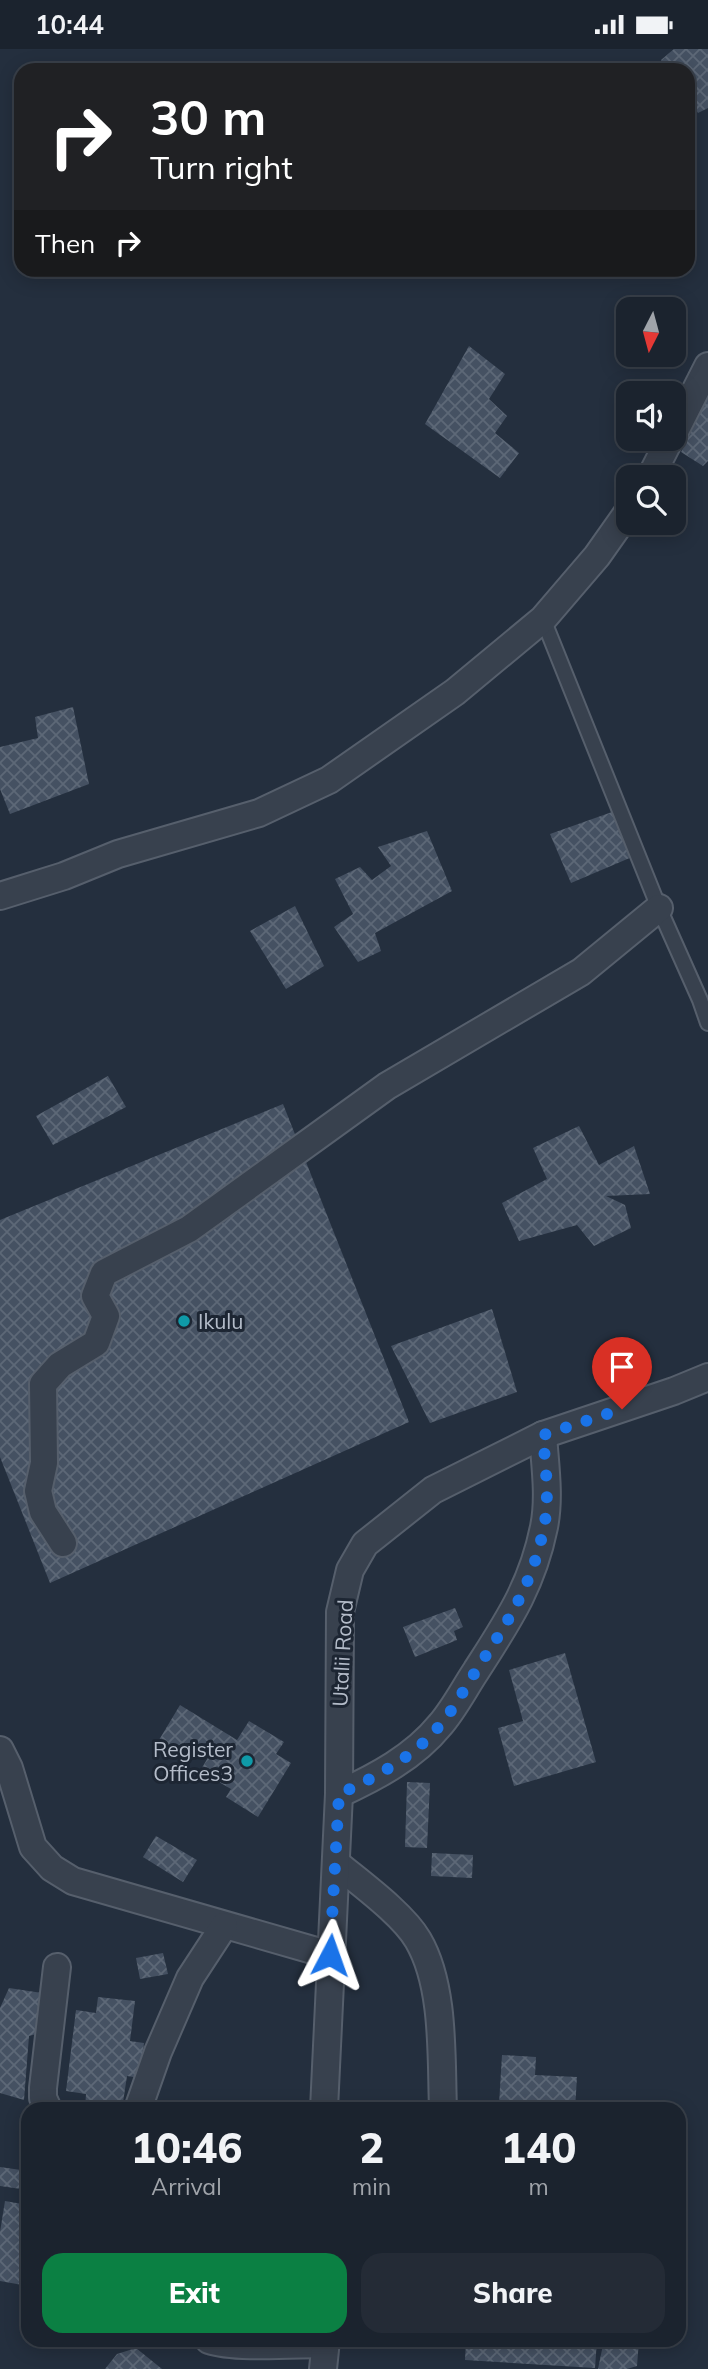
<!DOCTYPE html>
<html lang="en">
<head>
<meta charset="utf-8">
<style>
	body { margin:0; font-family:Mulish,sans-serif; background:#242b36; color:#f1f3f6; height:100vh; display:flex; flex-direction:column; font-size:26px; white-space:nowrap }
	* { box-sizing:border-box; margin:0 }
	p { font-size:23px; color:#a0a4aa }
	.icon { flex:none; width:38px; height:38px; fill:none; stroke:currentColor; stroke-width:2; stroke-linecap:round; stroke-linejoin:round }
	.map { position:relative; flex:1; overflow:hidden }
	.sheet { position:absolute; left:21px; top:2053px; width:665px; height:245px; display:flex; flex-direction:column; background:#1b232e; border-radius:21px; box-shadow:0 4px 18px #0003,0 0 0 2px #39404a }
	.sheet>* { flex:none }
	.top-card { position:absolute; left:14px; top:14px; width:681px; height:214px; border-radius:21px; box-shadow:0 4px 18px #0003,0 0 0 2px #39404a; background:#202124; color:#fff; overflow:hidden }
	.needle { width:46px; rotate:186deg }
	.buttons { position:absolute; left:616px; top:248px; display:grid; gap:14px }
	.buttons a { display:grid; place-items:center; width:70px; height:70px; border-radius:14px; background:#1b232e; box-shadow:0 4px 18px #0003,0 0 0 2px #39404a; font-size:35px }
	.pin { position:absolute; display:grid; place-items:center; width:60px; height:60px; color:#fff; margin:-72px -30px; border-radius:50% 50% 50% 0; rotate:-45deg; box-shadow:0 0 7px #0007 }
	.pin .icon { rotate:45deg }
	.me { position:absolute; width:77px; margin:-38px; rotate:4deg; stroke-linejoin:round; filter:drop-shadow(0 0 5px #0008) }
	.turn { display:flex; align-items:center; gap:24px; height:147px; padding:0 21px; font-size:32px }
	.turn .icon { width:91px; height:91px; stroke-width:2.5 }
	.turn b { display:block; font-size:49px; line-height:60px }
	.then { display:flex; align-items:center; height:66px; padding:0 21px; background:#0003; gap:14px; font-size:26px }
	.eta { display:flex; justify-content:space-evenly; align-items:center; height:119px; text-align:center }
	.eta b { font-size:42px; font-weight:800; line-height:49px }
	.action { display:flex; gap:14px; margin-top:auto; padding:14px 21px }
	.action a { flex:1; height:80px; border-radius:21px; background:#0b8043; color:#fff; font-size:28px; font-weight:800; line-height:80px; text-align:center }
	.action a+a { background:#242b36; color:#f1f3f6 }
	.status { display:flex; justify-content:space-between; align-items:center; height:49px; padding:0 35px; background:#1b232e; direction:ltr }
	.status svg { height:19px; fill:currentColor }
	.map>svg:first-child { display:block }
	.building { fill:url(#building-cross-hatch) }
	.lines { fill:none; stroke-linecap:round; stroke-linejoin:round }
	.service-casing { stroke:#565f6c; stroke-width:18 }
	.minor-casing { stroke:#565f6c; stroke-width:30 }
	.service { stroke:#38414e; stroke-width:14 }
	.minor { stroke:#38414e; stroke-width:26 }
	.route { stroke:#1a73e8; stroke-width:12; stroke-dasharray:0 21.6 }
	.culture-dot { fill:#0f9aa8; stroke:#1d2633; stroke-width:2.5 }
	.labels { text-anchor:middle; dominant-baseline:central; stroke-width:6; stroke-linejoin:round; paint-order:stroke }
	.poi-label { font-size:21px; fill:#b4bcc9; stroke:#1d2633; text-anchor:start }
	.street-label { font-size:21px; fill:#b4bcc9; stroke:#1d2633 }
</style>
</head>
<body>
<div class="status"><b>10:44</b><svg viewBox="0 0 49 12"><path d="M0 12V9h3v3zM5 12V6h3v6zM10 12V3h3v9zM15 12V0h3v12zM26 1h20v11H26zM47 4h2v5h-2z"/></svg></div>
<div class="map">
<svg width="708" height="2320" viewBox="0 0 708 2320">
	<defs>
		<pattern id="building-cross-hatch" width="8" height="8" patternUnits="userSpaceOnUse" patternTransform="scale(1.75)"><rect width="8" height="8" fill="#455162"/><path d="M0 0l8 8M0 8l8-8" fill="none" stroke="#5d6877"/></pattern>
	</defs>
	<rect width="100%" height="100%" fill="#242f3e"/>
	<g class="building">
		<polygon points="674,0 708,0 708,59 698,64 688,49 688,21 668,21 661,11"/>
		<polygon points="469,297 505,325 489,350 507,367 495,384 519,404 500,429 425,375"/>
		<polygon points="708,348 708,412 703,417 681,403"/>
		<polygon points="73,658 89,735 10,765 0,740 0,698 38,689 35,668"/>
		<polygon points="612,763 632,808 571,834 550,785"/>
		<polygon points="427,782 452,842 375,884 381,902 358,913 334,878 353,865 335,830 360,818 372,831 391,817 378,798"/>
		<polygon points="295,857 324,917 286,940 250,882"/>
		<polygon points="108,1027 126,1058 53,1096 36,1067"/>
		<polygon points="283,1055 409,1373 50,1534 0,1408 0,1171"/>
		<polygon points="579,1077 599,1116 634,1097 650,1145 606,1147 625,1156 631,1179 594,1197 577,1176 519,1192 502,1154 547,1130 533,1099"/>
		<polygon points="492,1260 517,1343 430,1374 391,1297"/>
		<polygon points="455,1559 463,1578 454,1582 457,1591 415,1608 403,1578"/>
		<polygon points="565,1604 596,1713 514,1737 498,1679 523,1672 509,1621"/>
		<polygon points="180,1656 237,1691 249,1672 284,1693 276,1705 291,1714 258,1768 226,1748 231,1740 200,1722 209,1707 189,1695 179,1710 156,1696"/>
		<polygon points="407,1733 430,1734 427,1799 405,1798"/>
		<polygon points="156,1787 197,1811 183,1833 143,1808"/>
		<polygon points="432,1804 473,1806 472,1829 431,1827"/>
		<polygon points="163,1904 168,1925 140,1930 136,1909"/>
		<polygon points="9,1939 42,1944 40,1984 29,1987 24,2051 0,2044 0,1959"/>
		<polygon points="98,1948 135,1952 130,1992 144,1994 140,2029 127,2027 122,2060 85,2059 86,2045 66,2042 76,1961 96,1964"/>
		<polygon points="502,2006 536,2008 535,2026 577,2028 575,2060 532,2060 532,2058 499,2055"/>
		<polygon points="0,2118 28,2122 28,2141 0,2137"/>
		<polygon points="5,2152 28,2156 28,2237 0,2232 0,2183"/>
		<polygon points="466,2291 597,2291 595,2319 465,2311"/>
		<polygon points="604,2291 639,2291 637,2317 627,2320 598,2320"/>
		<polygon points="136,2299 162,2320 105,2320 117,2305"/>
	</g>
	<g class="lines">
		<g class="service-casing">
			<polyline id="service" points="543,570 659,859 700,951 708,974"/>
		</g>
		<g class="minor-casing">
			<g id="minor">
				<polyline points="674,384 708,317"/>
				<polyline points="650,429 670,390"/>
				<polyline points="0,847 64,827 118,805 259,764 329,731 455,643 543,570 597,507 628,463"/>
				<polyline points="63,1494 43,1463 38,1442 44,1414 43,1335 60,1316 96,1294 106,1267 95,1247 104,1224 189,1180 387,1037 581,923 659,859"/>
				<polyline points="0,1701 9,1719 33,1798 52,1819 73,1832 330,1906"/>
				<path d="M339 1745C376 1728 414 1708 440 1676 454 1660 464 1640 476 1622 508 1572 532 1537 544 1478 550 1448 545 1416 543 1386"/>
				<path d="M336 1814C360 1834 403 1865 418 1891 445 1937 441 2008 443 2060"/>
				<polyline points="48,2060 43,2049 43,2039 57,1918"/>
				<polyline points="138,2060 158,2003 190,1929 224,1877"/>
				<polyline points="324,2060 339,1745 340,1563 350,1521 365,1495 433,1441 543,1386 674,1342 708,1328"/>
				<path d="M209 2291C235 2300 296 2295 326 2295"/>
				<polyline points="323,2320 326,2291"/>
			</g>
		</g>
		<use href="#service" class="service"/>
		<use href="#minor" class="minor"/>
	</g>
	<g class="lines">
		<path class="route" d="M330 1906 339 1745C376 1728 414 1708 440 1676 454 1660 464 1640 476 1622 508 1572 532 1537 544 1478 550 1448 545 1416 543 1386L622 1360"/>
	</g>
	<g class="culture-dot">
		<circle cx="184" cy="1272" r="7"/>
		<circle cx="247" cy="1712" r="7"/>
	</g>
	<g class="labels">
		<g class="poi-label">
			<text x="198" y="1272">Ikulu</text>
			<text x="233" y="1700" text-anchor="end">Register<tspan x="233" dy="24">Offices3</tspan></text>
		</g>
		<g class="street-label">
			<text transform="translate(342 1604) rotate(-87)">Utalii Road</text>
		</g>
	</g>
</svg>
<div class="buttons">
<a><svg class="needle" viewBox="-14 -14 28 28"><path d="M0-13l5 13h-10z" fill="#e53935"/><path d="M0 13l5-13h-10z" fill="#a0a4aa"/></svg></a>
<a><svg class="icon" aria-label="sound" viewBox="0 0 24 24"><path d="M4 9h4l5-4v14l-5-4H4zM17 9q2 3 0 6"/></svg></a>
<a><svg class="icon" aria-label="search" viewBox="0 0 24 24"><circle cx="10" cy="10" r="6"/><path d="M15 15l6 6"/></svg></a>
</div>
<div class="pin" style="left:622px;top:1360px;background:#d93025"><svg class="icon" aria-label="arrive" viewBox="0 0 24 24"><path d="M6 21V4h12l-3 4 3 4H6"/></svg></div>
<svg class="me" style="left:330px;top:1906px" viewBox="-20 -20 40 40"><path d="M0-17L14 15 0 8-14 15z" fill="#1a73e8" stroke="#fff" stroke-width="4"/></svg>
<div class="top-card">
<div class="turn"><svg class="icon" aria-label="right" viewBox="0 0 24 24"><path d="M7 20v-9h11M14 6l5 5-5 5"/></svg><div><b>30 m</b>Turn right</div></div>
<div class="then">Then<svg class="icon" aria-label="right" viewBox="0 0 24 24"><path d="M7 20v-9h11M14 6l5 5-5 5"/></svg></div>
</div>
<section class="sheet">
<div class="eta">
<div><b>10:46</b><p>Arrival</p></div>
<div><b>2</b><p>min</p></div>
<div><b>140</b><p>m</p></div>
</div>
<div class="action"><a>Exit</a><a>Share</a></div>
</section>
</div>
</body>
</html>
